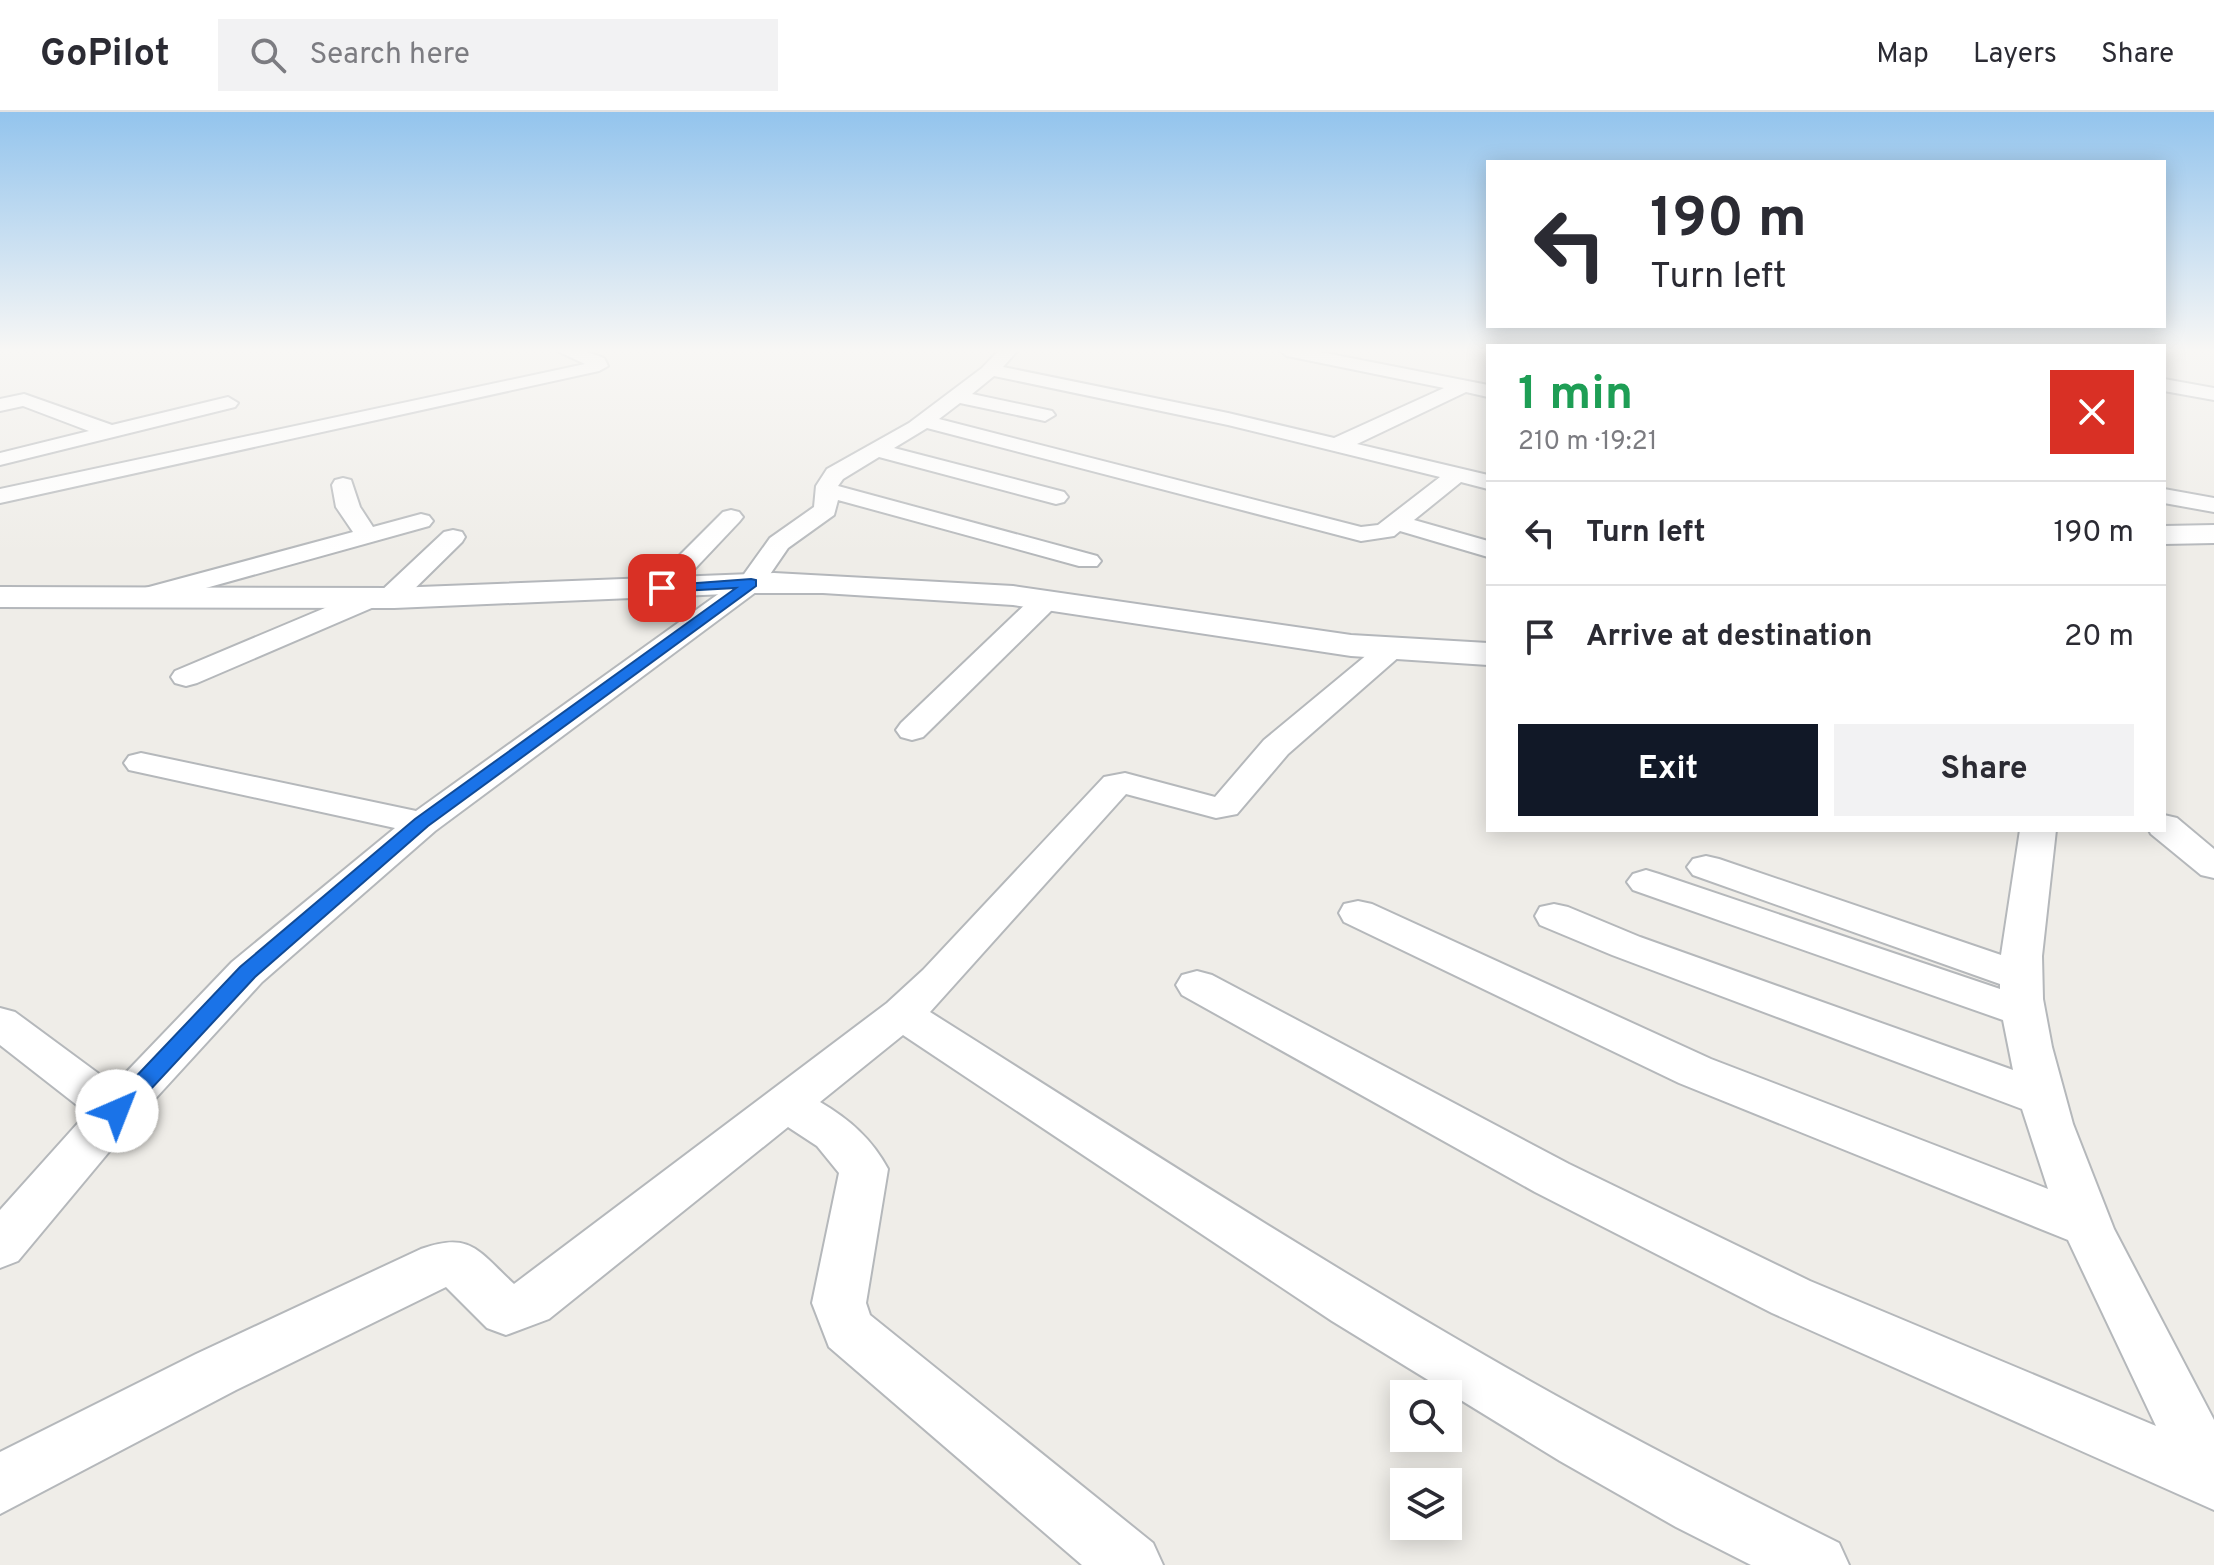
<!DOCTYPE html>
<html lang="en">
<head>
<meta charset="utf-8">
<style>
	body { margin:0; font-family:Overpass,sans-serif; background:#f2f2f3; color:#2b2b33; height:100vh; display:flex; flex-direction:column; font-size:30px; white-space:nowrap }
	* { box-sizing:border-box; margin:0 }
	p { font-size:26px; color:#7c7c81 }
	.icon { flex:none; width:44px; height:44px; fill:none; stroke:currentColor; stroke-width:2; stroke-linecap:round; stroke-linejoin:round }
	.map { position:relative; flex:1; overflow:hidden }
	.sheet { position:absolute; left:1486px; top:232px; width:680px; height:488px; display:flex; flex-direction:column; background:#fff; border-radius:0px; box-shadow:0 4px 20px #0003 }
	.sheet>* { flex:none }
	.guide { position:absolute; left:1486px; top:48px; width:680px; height:168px; border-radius:0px; box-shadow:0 4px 20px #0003; background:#fff; color:#2b2b33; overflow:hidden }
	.fabs { position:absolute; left:1390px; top:1268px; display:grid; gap:16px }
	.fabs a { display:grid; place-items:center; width:72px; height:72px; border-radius:0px; background:#fff; box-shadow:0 4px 20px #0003; font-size:40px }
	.pin { position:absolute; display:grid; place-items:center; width:68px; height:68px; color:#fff; margin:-34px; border-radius:16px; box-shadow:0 4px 12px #0006 }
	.me { position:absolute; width:88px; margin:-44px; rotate:44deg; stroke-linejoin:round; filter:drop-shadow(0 0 6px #0008) }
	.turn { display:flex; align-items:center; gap:28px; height:168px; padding:0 32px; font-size:36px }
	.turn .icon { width:104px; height:104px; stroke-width:2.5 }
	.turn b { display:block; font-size:56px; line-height:68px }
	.round { display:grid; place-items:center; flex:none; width:84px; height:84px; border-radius:0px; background:#f2f2f3 }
	.head { display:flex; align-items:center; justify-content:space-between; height:136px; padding:0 32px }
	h1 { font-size:48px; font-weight:700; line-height:60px; color:#1e9e55 }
	.cta { display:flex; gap:16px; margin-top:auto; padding:16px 32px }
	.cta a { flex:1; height:92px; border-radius:0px; background:#111827; color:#fff; font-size:32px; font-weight:700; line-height:92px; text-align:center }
	.cta a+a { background:#f2f2f3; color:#2b2b33 }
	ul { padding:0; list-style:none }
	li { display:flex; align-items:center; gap:24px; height:104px; padding:0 32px; border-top:2px solid #e1e1e2 }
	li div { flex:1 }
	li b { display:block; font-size:30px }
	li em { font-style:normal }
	header { display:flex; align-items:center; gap:48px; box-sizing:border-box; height:112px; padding:0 40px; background:#fff; border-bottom:2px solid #e1e1e2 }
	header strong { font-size:38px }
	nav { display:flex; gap:44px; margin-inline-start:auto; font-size:28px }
	.search { width:560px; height:72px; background:#f2f2f3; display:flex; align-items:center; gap:20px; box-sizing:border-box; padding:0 28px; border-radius:0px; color:#7c7c81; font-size:30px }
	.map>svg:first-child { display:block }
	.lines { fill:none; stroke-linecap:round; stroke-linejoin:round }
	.street-casing { stroke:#b5b8bb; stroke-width:4 }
	.secondary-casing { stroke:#b4b7bb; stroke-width:4 }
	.street { fill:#fff; fill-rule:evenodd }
	.secondary { fill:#fff; fill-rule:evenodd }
	.route { fill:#1a73e8; stroke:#114b97; stroke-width:2 }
</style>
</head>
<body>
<header>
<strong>GoPilot</strong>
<div class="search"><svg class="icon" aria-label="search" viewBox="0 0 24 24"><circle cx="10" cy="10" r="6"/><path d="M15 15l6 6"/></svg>Search here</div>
<nav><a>Map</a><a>Layers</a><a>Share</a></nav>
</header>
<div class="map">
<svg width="2214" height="1453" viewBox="0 0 2214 1453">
	<rect width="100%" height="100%" fill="#efede8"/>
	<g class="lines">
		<g class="street-casing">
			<g id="street">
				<polygon points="555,238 582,238 604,246 608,254 599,259 0,391 0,377 585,252"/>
				<path d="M999 238H1018L1003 255 1228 301 1334 326 1444 276 1287 244 1279 238H1310L1488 273V285L1466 280 1357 332 1488 363V377L1461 370 1414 408 1488 429V445L1400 419 1394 424 1361 429 927 316 894 336 1064 380 1068 385 1064 390 1056 392 879 345 843 367 838 374 1097 444 1101 449 1097 454H1079L838 388 834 403 788 436 760 477 435 719 262 870 133 1011 18 1149 0 1156V1098L87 1001 0 933V896L15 900 114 973 232 850 395 716 129 658 124 651 129 644 141 641 416 699 742 465 770 426 814 395 816 374 827 357 909 311 982 256ZM994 264 1228 313 1440 365 1378 413 1361 415 939 307 960 291 1045 309 1055 303 1052 299 972 282Z"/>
				<polygon points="2164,267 2214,276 2214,288 2164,279"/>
				<polygon points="24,282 112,313 228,285 238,291 235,295 0,353 0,341 89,319 23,294 0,299 0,287"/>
				<polygon points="343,366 351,368 360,395 373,415 421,402 429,404 433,409 429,414 152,491 134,491 130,485 134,479 353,420 336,395 332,373 335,368"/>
				<polygon points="2164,377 2214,386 2214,400 2164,391"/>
				<polygon points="731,398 739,400 743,405 739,410 671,482 653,482 649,476 653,470 723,400"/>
				<polygon points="453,418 462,420 465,425 462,430 399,492 381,492 197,571 186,574 175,571 171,565 175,559 363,480 380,480 444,420"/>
				<polygon points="1045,481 1055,483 1058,489 1055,495 923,625 912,628 901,625 896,618 901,611 1035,483"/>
				<path d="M1390 529 1400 532 1404 538 1400 544 1288 642 1237 702 1216 706 1126 682 930 900C1114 1016 1297 1135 1486 1244 1602 1311 1720 1372 1839 1431L1849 1453H1751L1676 1415 1560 1349 1332 1209 903 923 820 990C849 1007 872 1027 888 1057L866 1191 870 1203 1153 1431 1163 1453H1082L829 1235 812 1191 839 1061 817 1034 788 1015 549 1207 506 1223 487 1216 446 1175 236 1278 0 1402V1340L196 1242 421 1137C471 1119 478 1139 514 1172L887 891 923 858 1104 665 1125 661 1215 685 1264 628 1380 532Z"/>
				<polygon points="2164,703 2177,706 2214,737 2214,766 2201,763 2151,722 2149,718 2164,718"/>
				<polygon points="2020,718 2056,718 2042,844 2043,887 2052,935 2073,1012 2114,1117 2214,1308 2214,1398 1772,1201 1535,1080 1182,883 1176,873 1182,863 1197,859 1212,863 1569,1052 1810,1169 2156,1314 2068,1128 1679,971 1344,810 1339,801 1344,792 1358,789 1372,792 1711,947 2048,1077 2022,997 1612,843 1540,813 1535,804 1540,795 1554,792 1568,795 1640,825 2013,958 2003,908 1633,778 1627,770 1633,762 1646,758 1659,762 2000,877 2000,872 1693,763 1687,755 1693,747 1706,744 1719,747 2001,843"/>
			</g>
		</g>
		<g class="secondary-casing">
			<g id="secondary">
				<polygon points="2214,413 2214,431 2164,432 2164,414"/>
				<polygon points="774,461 1013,474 1351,523 1488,531 1488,553 1351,544 1013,493 823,481 750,481 394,496 0,495 0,475 394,476"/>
			</g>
		</g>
		<use href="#street" class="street"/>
		<use href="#secondary" class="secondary"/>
	</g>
	<linearGradient id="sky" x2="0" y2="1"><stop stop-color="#93c4ed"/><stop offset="0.54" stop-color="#f8f7f5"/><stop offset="1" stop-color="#f8f7f5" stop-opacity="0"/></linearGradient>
	<rect width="2214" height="442" fill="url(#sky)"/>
	<polygon class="route" points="751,467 756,468 756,474 428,714 255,865 125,1005 117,1008 109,1005 105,999 109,993 240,855 415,707 736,476 662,480 655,476 657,474"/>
</svg>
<div class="fabs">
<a><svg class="icon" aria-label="search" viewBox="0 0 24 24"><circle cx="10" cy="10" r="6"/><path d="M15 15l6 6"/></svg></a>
<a><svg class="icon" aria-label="layers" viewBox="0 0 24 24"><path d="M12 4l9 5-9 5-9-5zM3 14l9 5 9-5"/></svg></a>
</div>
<div class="pin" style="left:662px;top:476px;background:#d93025"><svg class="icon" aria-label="arrive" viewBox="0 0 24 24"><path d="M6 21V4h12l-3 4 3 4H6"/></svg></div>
<svg class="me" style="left:117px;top:999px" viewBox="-20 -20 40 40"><circle r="19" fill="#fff"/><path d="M0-13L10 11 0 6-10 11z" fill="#1a73e8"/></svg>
<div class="guide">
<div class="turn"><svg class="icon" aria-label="left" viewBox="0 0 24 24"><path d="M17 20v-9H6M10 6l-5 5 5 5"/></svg><div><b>190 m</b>Turn left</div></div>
</div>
<section class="sheet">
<div class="head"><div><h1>1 min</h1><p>210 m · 19:21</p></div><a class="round" style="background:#d93025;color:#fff"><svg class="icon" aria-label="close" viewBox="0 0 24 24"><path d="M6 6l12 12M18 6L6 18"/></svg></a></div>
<ul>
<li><svg class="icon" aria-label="left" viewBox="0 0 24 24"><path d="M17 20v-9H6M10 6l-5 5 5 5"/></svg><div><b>Turn left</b></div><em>190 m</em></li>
<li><svg class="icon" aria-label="arrive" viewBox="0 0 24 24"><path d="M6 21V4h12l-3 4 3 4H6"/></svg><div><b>Arrive at destination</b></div><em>20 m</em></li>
</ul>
<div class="cta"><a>Exit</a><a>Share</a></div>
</section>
</div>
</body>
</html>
